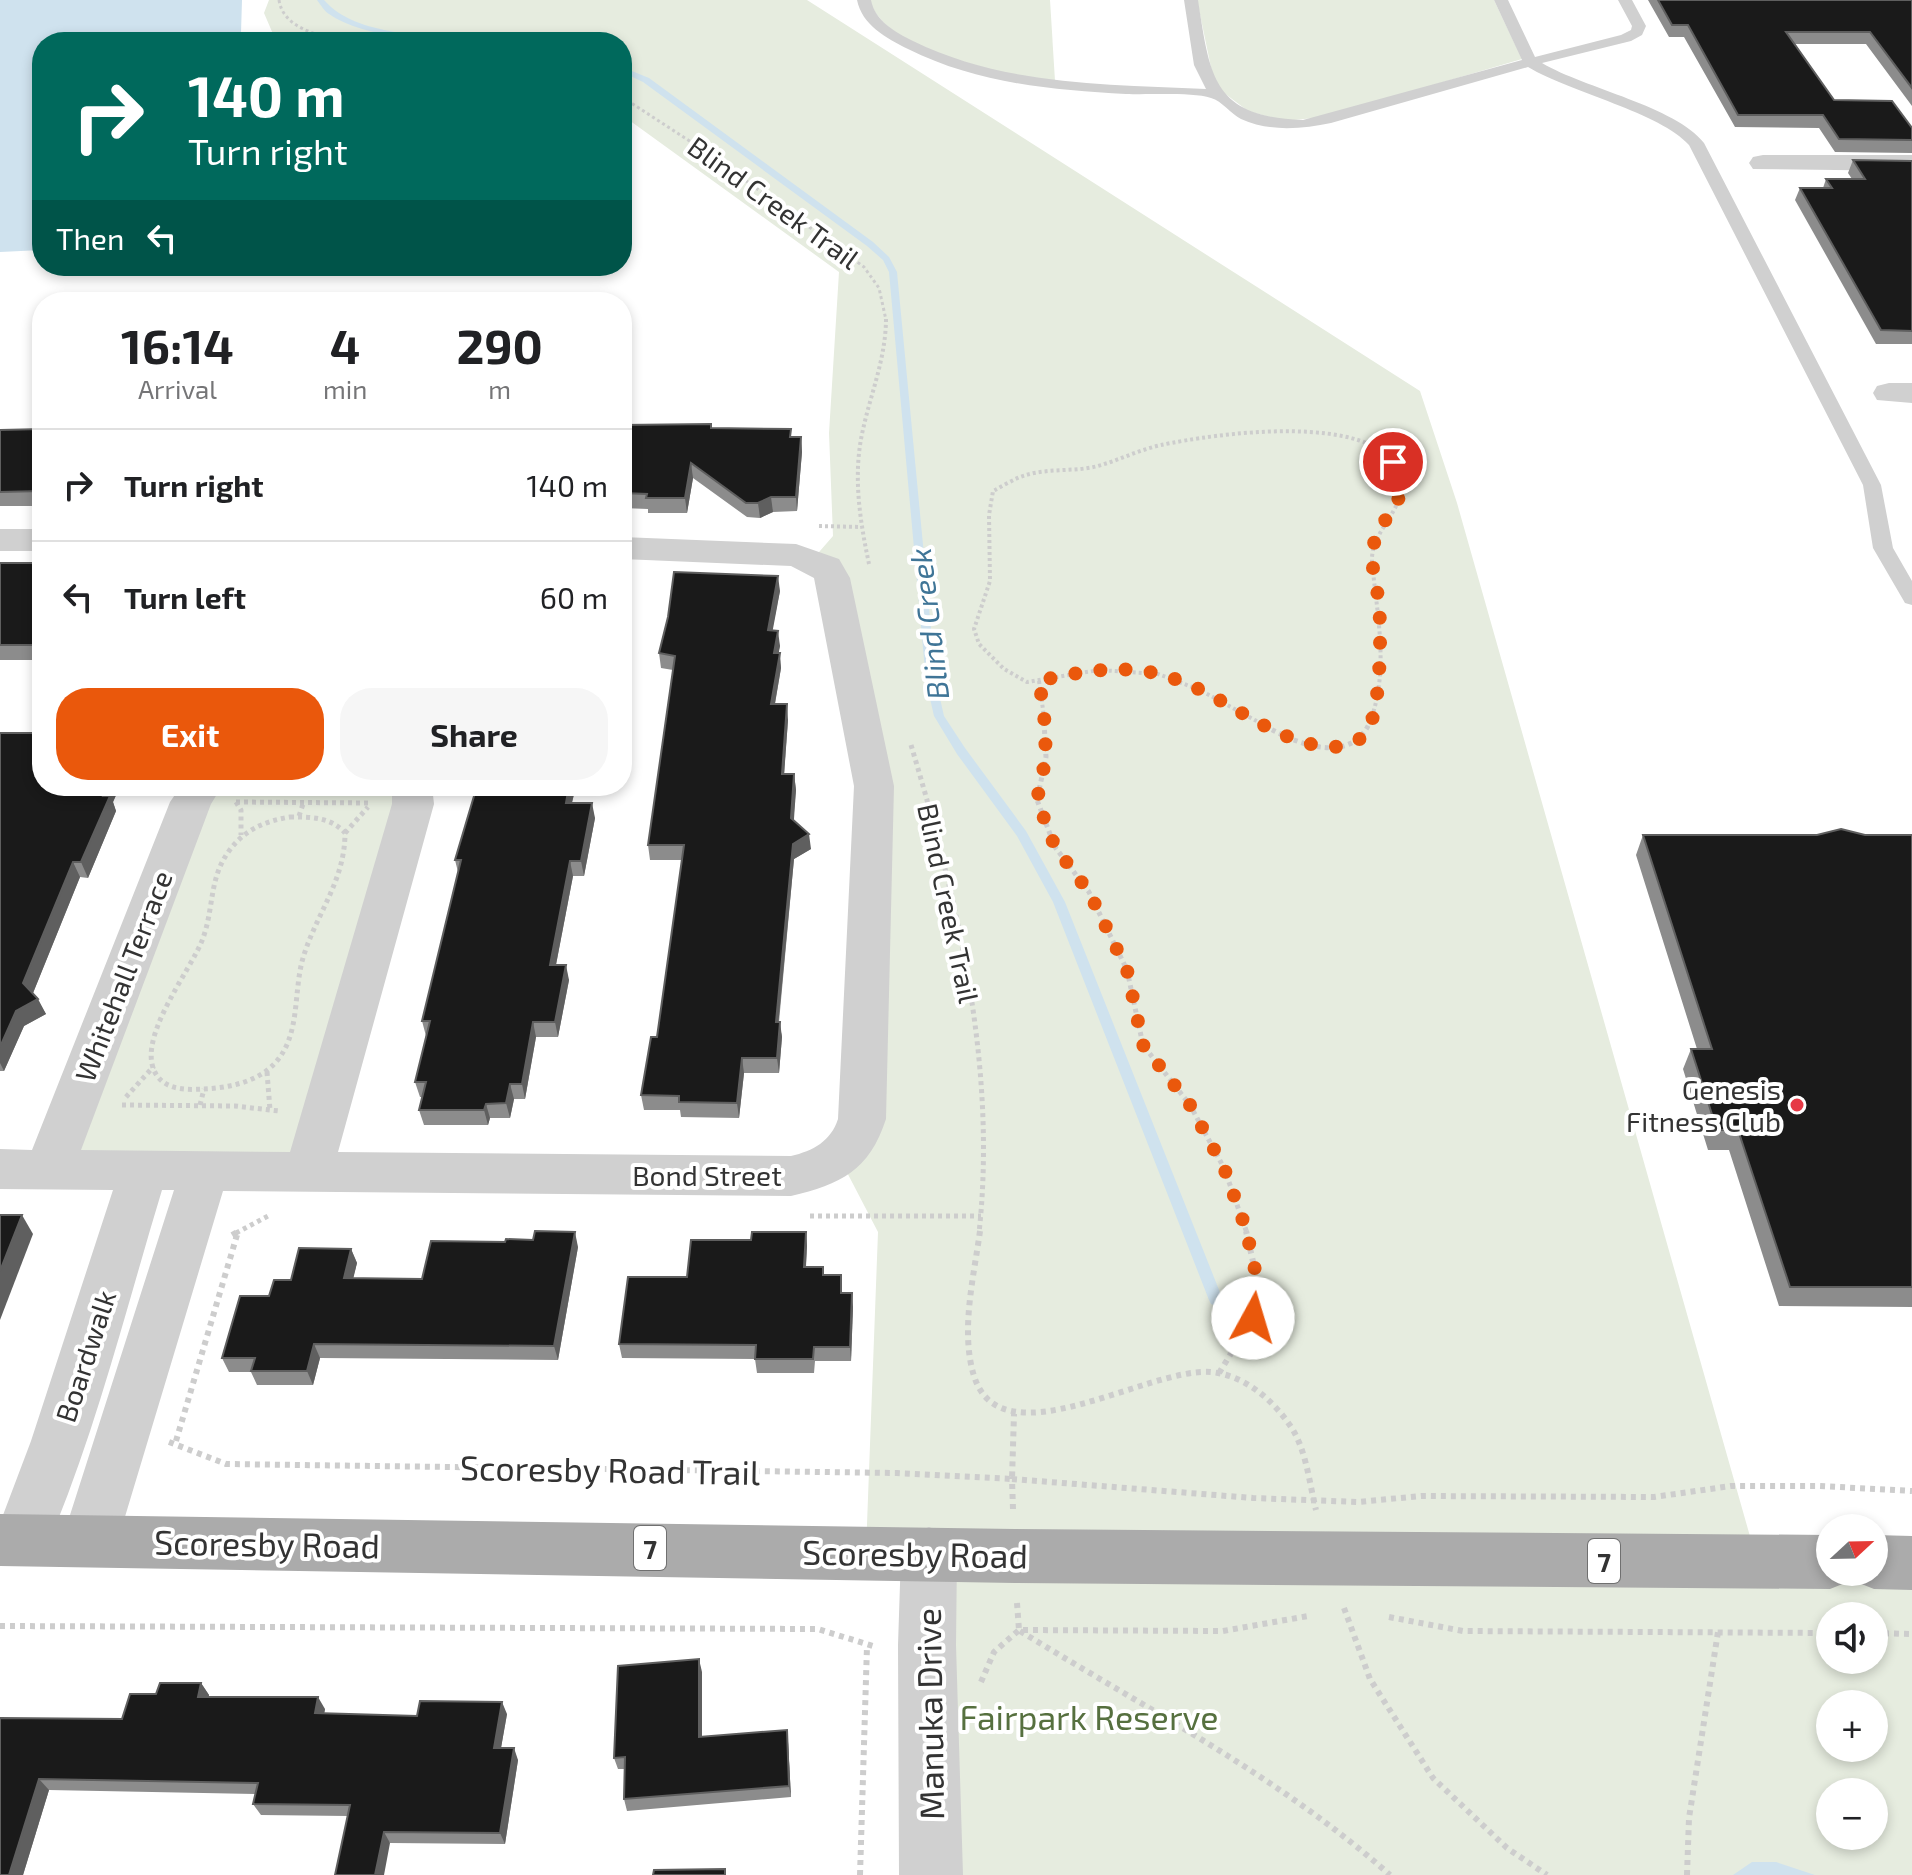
<!DOCTYPE html>
<html lang="en">
<head>
<meta charset="utf-8">
<style>
	body { margin:0; font-family:"Exo 2",sans-serif; background:#f6f6f6; color:#202124; height:100vh; display:flex; flex-direction:column; font-size:30px; white-space:nowrap }
	* { box-sizing:border-box; margin:0 }
	p { font-size:26px; color:#757577 }
	.icon { flex:none; width:44px; height:44px; fill:none; stroke:currentColor; stroke-width:2; stroke-linecap:round; stroke-linejoin:round }
	.map { position:relative; flex:1; overflow:hidden }
	.sheet { position:absolute; left:32px; top:292px; width:600px; height:504px; display:flex; flex-direction:column; background:#fff; border-radius:32px; box-shadow:0 4px 12px #0003 }
	.sheet>* { flex:none }
	.hud { position:absolute; left:32px; top:32px; width:600px; height:244px; border-radius:32px; box-shadow:0 4px 12px #0003; background:#00695c; color:#fff; overflow:hidden }
	.needle { width:52px; rotate:68deg }
	.buttons { position:absolute; left:1816px; top:1514px; display:grid; gap:16px }
	.buttons a { display:grid; place-items:center; width:72px; height:72px; border-radius:50%; background:#fff; box-shadow:0 4px 12px #0003; font-size:40px }
	.pin { position:absolute; display:grid; place-items:center; width:68px; height:68px; color:#fff; margin:-34px; border:4px solid #fff; border-radius:50%; box-shadow:0 2px 8px #0007 }
	.me { position:absolute; width:88px; margin:-44px; rotate:6deg; stroke-linejoin:round; filter:drop-shadow(0 0 6px #0008) }
	.turn { display:flex; align-items:center; gap:28px; height:168px; padding:0 24px; font-size:36px }
	.turn .icon { width:104px; height:104px; stroke-width:2.5 }
	.turn b { display:block; font-size:56px; line-height:68px }
	.then { display:flex; align-items:center; height:76px; padding:0 24px; background:#0003; gap:16px; font-size:30px }
	.eta { display:flex; justify-content:space-evenly; align-items:center; height:136px; text-align:center }
	.eta b { font-size:48px; font-weight:700; line-height:56px }
	.action { display:flex; gap:16px; margin-top:auto; padding:16px 24px }
	.action a { flex:1; height:92px; border-radius:32px; background:#ea580c; color:#fff; font-size:32px; font-weight:700; line-height:92px; text-align:center }
	.action a+a { background:#f6f6f6; color:#202124 }
	ul { padding:0; list-style:none }
	li { display:flex; align-items:center; gap:24px; height:112px; padding:0 24px; border-top:2px solid #e0e0e0 }
	li div { flex:1 }
	li b { display:block; font-size:30px }
	li em { font-style:normal }
	.map>svg:first-child { display:block }
	.green { fill:#e6ecdf; fill-rule:evenodd }
	.water { fill:#cfe2ee }
	.lines { fill:none; stroke-linecap:round; stroke-linejoin:round }
	.stream { fill:#cfe2ee; fill-rule:evenodd }
	.path-far3 { stroke:#cdcdcd; stroke-width:3; stroke-dasharray:3 3; stroke-linecap:butt }
	.path-far2 { stroke:#cdcdcd; stroke-width:4; stroke-dasharray:3 3; stroke-linecap:butt }
	.path-far1 { stroke:#cdcdcd; stroke-width:5; stroke-dasharray:4 4; stroke-linecap:butt }
	.path { stroke:#cdcdcd; stroke-width:6; stroke-dasharray:5 5; stroke-linecap:butt }
	.service { fill:#d0d0d0; fill-rule:evenodd }
	.minor { fill:#d0d0d0; fill-rule:evenodd }
	.primary { fill:#ababab; fill-rule:evenodd }
	.wall { fill:#8c8c8c }
	.shaded-wall { fill:#5f5f5f }
	.building { fill:#1a1a1a; stroke:#5f5f5f; stroke-width:2 }
	.route { stroke:#ea580c; stroke-width:14; stroke-dasharray:0 25.2 }
	.poi-dot { fill:#e63946; stroke:#fff; stroke-width:3 }
	.labels { text-anchor:middle; dominant-baseline:central; stroke-width:8; stroke-linejoin:round; paint-order:stroke }
	.shield { fill:#fff; stroke:#707070; stroke-width:2 }
	.shield-label { font-size:26px; font-weight:bold; fill:#333 }
	.street-label { font-size:28px; fill:#333; stroke:#fff }
	.poi-label { font-size:28px; fill:#333; stroke:#fff; text-anchor:end }
	.water-label { font-size:30px; font-style:italic; fill:#3f7597; stroke:#fff }
	.near-street-label { font-size:34px; fill:#333; stroke:#fff }
	.near-park-label { font-size:34px; fill:#56703f; stroke:#fff }
</style>
</head>
<body>
<div class="map">
<svg width="1912" height="1875" viewBox="0 0 1912 1875">
	<rect width="100%" height="100%" fill="#fff"/>
	<g class="green">
		<path d="M269 0H807L1420 391 1457 503 1757 1561C1817 1570 1852 1577 1912 1563V1875H931L929 1554 866 1551 878 1232 840 1159 874 810 813 559 833 536 829 433 839 272 622 115V42H291L273 34 264 13ZM1830 1616H1874V1660H1830ZM1830 1704H1874V1748H1830ZM1830 1792H1874V1836H1830Z"/>
		<path d="M870 0H1050L1055 81C1009 77 883 52 870 0Z"/>
		<polygon points="1197,0 1494,0 1522,59 1324,117 1284,121 1248,111 1220,90 1213,77"/>
		<polygon points="202,786 412,786 308,1173 49,1169"/>
	</g>
	<g class="water">
		<polygon points="0,0 242,0 241,33 245,42 42,42 42,250 0,252"/>
		<polygon points="1752,1862 1776,1862 1815,1875 1733,1875"/>
	</g>
	<g class="lines">
		<g class="stream">
			<path d="M317 0H324C356 37 430 35 476 40L480 42C439 42 362 38 329 14 324 11 321 5 317 0Z"/>
			<polygon points="622,67 649,78 873,242 889,257 897,272 936,681 944,716 965,748 1026,831 1065,902 1223,1300 1221,1304 1216,1306 1211,1304 1209,1300 1053,902 1017,836 957,754 934,716 926,681 889,272 883,260 867,246 643,82 622,72"/>
		</g>
		<g class="path-far3">
			<path d="M279 0C283 28 317 34 340 42"/>
			<polyline points="622,97 708,153 864,267 879,288 886,320"/>
		</g>
		<g class="path-far2">
			<polyline points="819,526 861,527"/>
			<path d="M869 564C860 521 853 477 862 434 870 395 886 359 886 318"/>
			<polyline points="1039,681 1045,724"/>
			<path d="M1262 724 1200 690 1158 674 1099 670 1027 682 1004 669 979 644 974 629 990 581 989 515 993 491C1003 486 1015 478 1026 475 1049 468 1075 472 1098 466 1119 460 1139 450 1161 445 1213 434 1375 410 1400 473 1412 505 1370 529 1372 562 1377 615 1390 673 1369 724"/>
		</g>
		<g class="path-far1">
			<polyline points="1044,722 1046,757 1037,800 1055,847 1089,892 1127,970 1143,1045 1190,1105 1224,1168 1247,1233"/>
			<path d="M1258 722C1290 741 1349 769 1370 722"/>
			<path d="M911 745C958 902 997 1068 979 1233"/>
			<polyline points="236,802 370,803"/>
			<polyline points="236,802 241,810 241,835"/>
			<polyline points="299,816 304,801"/>
			<path d="M290 817C311 817 331 817 345 833 345 881 316 914 303 958 293 992 301 1035 275 1063 258 1082 228 1088 203 1089 188 1090 168 1090 158 1077 131 1043 192 970 203 938 214 908 209 878 229 851 244 830 265 821 290 817Z"/>
			<polyline points="345,833 368,807"/>
			<polyline points="267,1072 270,1110"/>
			<polyline points="126,1097 154,1066"/>
			<polyline points="122,1105 235,1106 279,1111"/>
			<polyline points="200,1105 204,1089"/>
			<polyline points="810,1216 981,1216"/>
			<polyline points="236,1233 268,1216"/>
		</g>
		<g class="path">
			<path d="M980 1231C974 1276 960 1331 974 1376 1001 1463 1147 1367 1211 1372 1243 1375 1271 1398 1289 1424 1306 1447 1309 1482 1316 1510"/>
			<polyline points="232,1235 239,1231"/>
			<polyline points="1219,1373 1253,1318 1257,1279 1246,1231"/>
			<polyline points="176,1441 237,1235"/>
			<polyline points="169,1442 226,1464 897,1473 1012,1479 1014,1414"/>
			<polyline points="1013,1509 1012,1479 1253,1498 1358,1502 1421,1496 1654,1497 1731,1486 1820,1486 1912,1491"/>
			<polyline points="1017,1603 1019,1630"/>
			<polyline points="1344,1608 1370,1679 1433,1778 1507,1848 1547,1875"/>
			<polyline points="1389,1617 1463,1631 1830,1633"/>
			<polyline points="0,1626 818,1629 876,1647"/>
			<path d="M1020 1631C1145 1708 1280 1777 1390 1875"/>
			<polyline points="1874,1633 1912,1634"/>
			<polyline points="981,1682 994,1652 1019,1630 1223,1631 1308,1616"/>
			<polyline points="860,1875 867,1646"/>
			<polyline points="1687,1875 1689,1818 1718,1632"/>
		</g>
		<path class="service" d="M857 0H871C875 21 895 32 913 41 1005 86 1106 84 1206 89L1194 65 1184 0H1198C1210 77 1213 117 1303 120L1522 60 1494 0H1508L1535 57 1621 35 1631 30 1632 26 1618 0H1632L1646 26 1642 35 1631 41 1542 63C1586 89 1675 106 1704 143L1881 485 1893 548 1912 581V605L1905 603 1873 548 1863 485 1689 145C1661 113 1570 92 1528 67L1331 123C1302 129 1269 132 1241 119 1231 114 1222 101 1211 98 1192 92 1149 95 1126 94 1051 90 976 83 908 49 886 38 862 25 857 0Z"/>
		<g class="minor">
			<polygon points="1763,155 1912,155 1912,171 1753,169 1749,163 1753,157"/>
			<polygon points="1889,383 1912,383 1912,403 1877,400 1873,393 1877,386"/>
			<rect x="0" y="529" width="42" height="22"/>
			<path d="M622 537 796 544 839 559 850 578 894 786 886 1119C869 1171 841 1184 791 1196L223 1191 118 1540 110 1559 90 1566 70 1559 62 1540 174 1190H162C125 1312 94 1440 42 1558L22 1565 2 1558 0 1523 31 1441 113 1190 0 1189V1149L32 1150 170 802 181 786H222L211 804 81 1150 290 1152 392 804V786H432L434 804 338 1152 791 1156C813 1151 831 1141 838 1119L854 786 814 578 791 566 622 559Z"/>
			<polygon points="929,1527 949,1535 957,1554 956,1645 963,1875 899,1875 898,1645 901,1554 909,1535"/>
		</g>
		<polygon class="primary" points="0,1514 1015,1529 1830,1535 1830,1572 1874,1572 1874,1535 1912,1536 1912,1590 1874,1589 1854,1581 1852,1577 1850,1581 1830,1589 1015,1583 0,1566"/>
	</g>
	<g class="wall">
		<polygon points="1648,0 1912,0 1912,106 1866,44 1795,44 1834,100 1912,128 1912,153 1835,152 1819,128 1735,127 1684,37 1669,37"/>
		<polygon points="1853,160 1912,161 1912,344 1876,344 1795,200 1800,188 1823,188 1826,179 1852,179 1848,173"/>
		<polygon points="622,425 712,428 791,429 791,437 801,437 802,452 797,511 773,512 760,518 747,517 693,478 687,513 648,513 648,509 622,508"/>
		<polygon points="42,429 42,506 0,506 0,430"/>
		<rect x="0" y="563" width="42" height="97"/>
		<polygon points="780,591 772,630 780,646 778,653 781,668 775,704 788,720 784,774 794,774 796,790 793,820 811,849 794,859 779,1022 782,1037 779,1073 744,1073 739,1118 681,1117 680,1110 644,1110 641,1095 657,1037 682,860 650,860 648,845 673,670 661,668 659,653"/>
		<polygon points="0,733 42,786 120,786 113,802 116,811 88,878 80,877 33,993 46,1014 24,1026 4,1071 0,1071"/>
		<polygon points="477,786 576,786 572,803 595,818 584,876 573,876 556,965 569,980 558,1037 536,1037 525,1099 514,1099 510,1118 490,1118 488,1125 424,1125 419,1110 423,1097 420,1097 415,1082 426,1036 422,1021 458,872 455,860"/>
		<polygon points="1643,835 1912,835 1912,1307 1779,1306 1729,1150 1708,1150 1683,1069 1691,1049 1697,1049 1636,855"/>
		<polygon points="806,1232 807,1246 806,1267 823,1267 824,1275 842,1293 853,1307 851,1361 815,1361 814,1373 757,1373 755,1359 622,1358 619,1344 687,1277 751,1240"/>
		<polygon points="578,1247 558,1360 320,1358 313,1385 257,1385 251,1372 229,1372 222,1358 269,1296 291,1280 351,1249 357,1263 353,1278 422,1279"/>
		<polygon points="702,1672 702,1737 787,1730 788,1742 791,1797 627,1811 624,1799 625,1769 618,1769 614,1758"/>
		<polygon points="201,1683 209,1695 209,1697 325,1709 324,1714 417,1716 507,1714 501,1748 518,1760 505,1844 390,1843 348,1816 261,1815 253,1804 255,1794 49,1790 23,1875 0,1718 122,1719 156,1694"/>
	</g>
	<g class="shaded-wall">
		<polygon points="801,437 802,452 797,511 796,497"/>
		<polygon points="691,463 693,478 687,513 685,498"/>
		<polygon points="771,497 773,512 760,518 758,503"/>
		<polygon points="778,576 780,591 770,645 768,630"/>
		<polygon points="778,631 780,646 776,668 774,653"/>
		<polygon points="42,634 42,658 36,645"/>
		<polygon points="780,653 781,668 772,720 771,704"/>
		<polygon points="787,704 788,720 783,790 782,774"/>
		<polygon points="794,774 796,790 793,833 791,818"/>
		<polygon points="107,786 120,786 113,802 116,811 88,878 81,862"/>
		<polygon points="569,786 576,786 568,818 566,803"/>
		<polygon points="592,803 595,818 584,876 581,861"/>
		<polygon points="809,834 811,849 794,859 777,1037 776,1022 793,844"/>
		<polygon points="570,861 573,876 553,980 550,965"/>
		<polygon points="73,862 80,877 31,998 23,983"/>
		<polygon points="566,965 569,980 558,1037 555,1022"/>
		<polygon points="38,999 46,1014 24,1026 4,1071 0,1063 0,1047 16,1011"/>
		<polygon points="533,1022 536,1037 525,1099 522,1084"/>
		<polygon points="780,1022 782,1037 779,1073 777,1058"/>
		<polygon points="742,1058 744,1073 739,1118 737,1103"/>
		<polygon points="510,1084 514,1099 510,1118 506,1103"/>
		<polygon points="486,1104 490,1118 488,1125 484,1110"/>
		<polygon points="22,1215 33,1234 0,1320 0,1271"/>
		<polygon points="575,1232 578,1247 558,1360 554,1346"/>
		<polygon points="806,1232 807,1246 805,1281 804,1267"/>
		<polygon points="351,1249 357,1263 350,1292 344,1278"/>
		<polygon points="852,1293 853,1307 851,1361 850,1347"/>
		<polygon points="314,1344 320,1358 313,1385 307,1371"/>
		<polygon points="699,1659 702,1672 702,1749 699,1737"/>
		<polygon points="201,1683 209,1695 206,1709 198,1697"/>
		<polygon points="318,1697 325,1709 322,1725 315,1713"/>
		<polygon points="502,1702 507,1714 499,1759 494,1748"/>
		<polygon points="787,1730 788,1742 791,1797 789,1786"/>
		<polygon points="514,1748 518,1760 505,1844 500,1833"/>
		<polygon points="39,1779 49,1790 23,1875 9,1875"/>
		<polygon points="384,1832 390,1843 384,1875 375,1875"/>
	</g>
	<g class="building">
		<polygon points="1658,0 1912,0 1912,88 1870,32 1786,32 1834,100 1892,101 1912,128 1912,140 1839,139 1823,115 1738,115 1688,25 1672,25"/>
		<polygon points="1853,160 1912,161 1912,331 1881,330 1800,188 1832,188 1826,179 1865,179"/>
		<polygon points="711,424 711,428 791,429 790,437 801,437 796,497 771,497 758,503 746,503 691,463 685,498 646,498 647,494 622,493 622,425"/>
		<polygon points="42,429 42,491 0,492 0,430"/>
		<polygon points="0,563 42,563 42,634 36,645 0,645"/>
		<polygon points="674,572 778,576 768,630 778,631 774,653 780,653 771,704 787,704 782,774 794,774 791,818 809,834 793,844 776,1022 780,1022 777,1058 742,1058 737,1103 679,1102 679,1096 641,1095 651,1037 657,1037 684,845 648,845 675,656 659,653 668,617"/>
		<polygon points="0,733 42,733 42,786 107,786 103,796 110,796 81,862 73,862 23,983 38,999 16,1011 0,1047"/>
		<polygon points="477,786 569,786 566,803 592,803 581,861 570,861 550,965 566,965 555,1022 533,1022 522,1084 510,1084 506,1103 486,1104 484,1110 419,1110 426,1082 415,1082 430,1021 422,1021 461,860 455,860"/>
		<polygon points="1841,829 1865,835 1912,835 1912,1287 1790,1287 1738,1130 1717,1130 1691,1049 1712,1049 1643,835 1817,835"/>
		<polygon points="0,1215 22,1215 0,1271"/>
		<polygon points="535,1231 575,1232 554,1346 314,1344 307,1371 251,1371 255,1358 222,1358 240,1296 269,1296 274,1280 291,1280 299,1248 351,1249 344,1278 422,1279 431,1241 505,1242 506,1239 533,1240"/>
		<polygon points="752,1232 806,1232 804,1267 823,1267 823,1275 841,1275 841,1293 852,1293 850,1347 814,1347 813,1359 755,1359 756,1345 619,1344 628,1277 687,1277 691,1240 751,1240"/>
		<polygon points="699,1659 699,1737 787,1730 789,1786 624,1799 625,1757 614,1758 618,1666"/>
		<polygon points="160,1683 201,1683 198,1697 318,1697 315,1713 417,1716 420,1701 502,1702 494,1748 514,1748 500,1833 384,1832 375,1875 335,1875 350,1805 253,1804 258,1783 39,1779 9,1875 0,1875 0,1718 122,1719 130,1694 156,1694"/>
		<polygon points="725,1869 725,1875 653,1875 654,1870"/>
	</g>
	<g class="lines">
		<path class="route" d="M1253 1318 1257 1279 1246 1229 1224 1168 1190 1105 1143 1045 1127 970 1089 892 1055 847 1037 800 1046 757 1044 712 1039 681C1077 672 1120 664 1159 674 1201 685 1235 711 1273 730 1298 742 1342 759 1365 734 1382 716 1381 628 1379 603 1377 586 1370 565 1373 548 1379 513 1418 500 1393 462"/>
	</g>
	<circle class="poi-dot" cx="1797" cy="1105" r="8"/>
	<g class="labels">
		<g class="shield">
			<rect x="634" y="1526" width="32" height="44" rx="6"/>
			<rect x="1588" y="1539" width="32" height="44" rx="6"/>
		</g>
		<g class="shield-label">
			<text x="650" y="1548">7</text>
			<text x="1604" y="1561">7</text>
		</g>
		<g class="street-label">
			<text transform="translate(774 202) rotate(36)">Blind Creek Trail</text>
			<text transform="translate(949 903) rotate(78)">Blind Creek Trail</text>
			<text transform="translate(123 976) rotate(-69)">Whitehall Terrace</text>
			<text x="707" y="1175">Bond Street</text>
			<text transform="translate(85 1356) rotate(-72)">Boardwalk</text>
		</g>
		<g class="poi-label">
			<text x="1781" y="1089">Genesis<tspan x="1781" dy="32">Fitness Club</tspan></text>
		</g>
		<g class="water-label">
			<text transform="translate(928 624) rotate(-97)">Blind Creek</text>
		</g>
		<g class="near-street-label">
			<text transform="translate(610 1469) rotate(1)">Scoresby Road Trail</text>
			<text transform="translate(267 1543) rotate(1)">Scoresby Road</text>
			<text transform="translate(915 1553) rotate(1)">Scoresby Road</text>
			<text transform="translate(929 1714) rotate(-91)">Manuka Drive</text>
		</g>
		<g class="near-park-label">
			<text x="1089" y="1716">Fairpark Reserve</text>
		</g>
	</g>
</svg>
<div class="buttons">
<a><svg class="needle" viewBox="-14 -14 28 28"><path d="M0-13l5 13h-10z" fill="#e53935"/><path d="M0 13l5-13h-10z" fill="#757577"/></svg></a>
<a><svg class="icon" aria-label="sound" viewBox="0 0 24 24"><path d="M4 9h4l5-4v14l-5-4H4zM17 9q2 3 0 6"/></svg></a>
<a>+</a>
<a>−</a>
</div>
<div class="pin" style="left:1393px;top:462px;background:#d93025"><svg class="icon" aria-label="arrive" viewBox="0 0 24 24"><path d="M6 21V4h12l-3 4 3 4H6"/></svg></div>
<svg class="me" style="left:1253px;top:1318px" viewBox="-20 -20 40 40"><circle r="19" fill="#fff"/><path d="M0-13L10 11 0 6-10 11z" fill="#ea580c"/></svg>
<div class="hud">
<div class="turn"><svg class="icon" aria-label="right" viewBox="0 0 24 24"><path d="M7 20v-9h11M14 6l5 5-5 5"/></svg><div><b>140 m</b>Turn right</div></div>
<div class="then">Then<svg class="icon" aria-label="left" viewBox="0 0 24 24"><path d="M17 20v-9H6M10 6l-5 5 5 5"/></svg></div>
</div>
<section class="sheet">
<div class="eta">
<div><b>16:14</b><p>Arrival</p></div>
<div><b>4</b><p>min</p></div>
<div><b>290</b><p>m</p></div>
</div>
<ul>
<li><svg class="icon" aria-label="right" viewBox="0 0 24 24"><path d="M7 20v-9h11M14 6l5 5-5 5"/></svg><div><b>Turn right</b></div><em>140 m</em></li>
<li><svg class="icon" aria-label="left" viewBox="0 0 24 24"><path d="M17 20v-9H6M10 6l-5 5 5 5"/></svg><div><b>Turn left</b></div><em>60 m</em></li>
</ul>
<div class="action"><a>Exit</a><a>Share</a></div>
</section>
</div>
</body>
</html>
